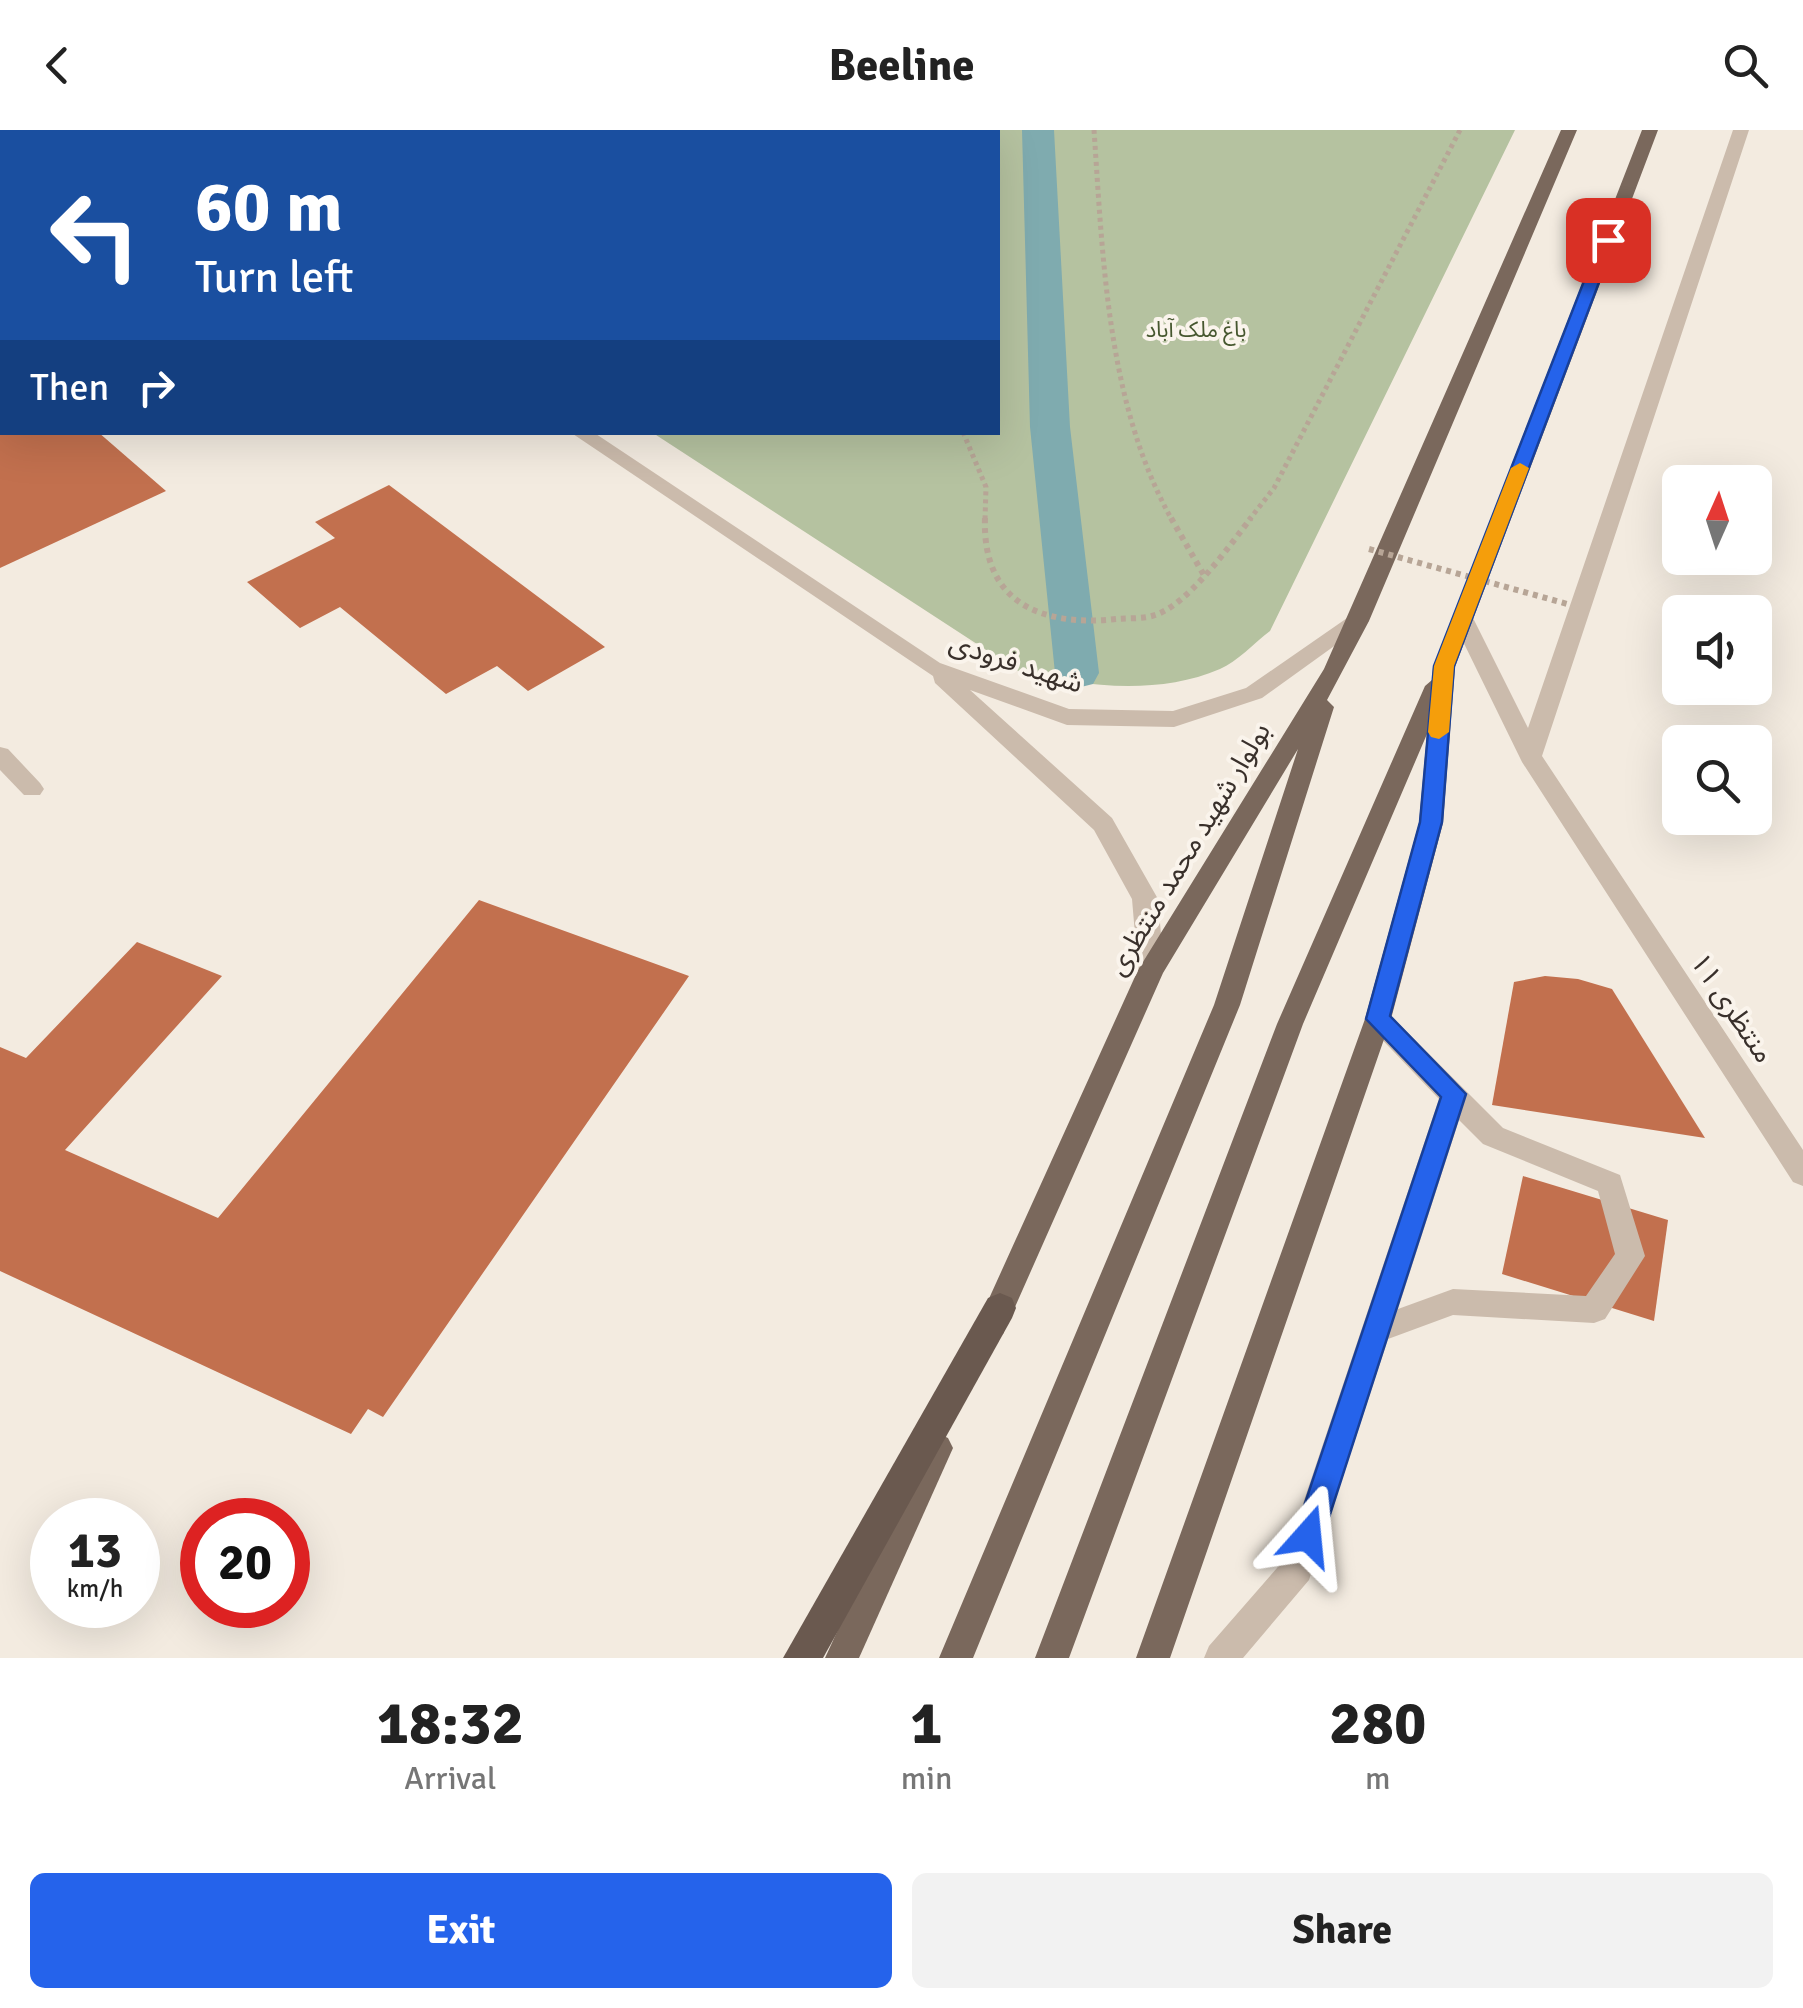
<!DOCTYPE html>
<html lang="en">
<head>
<meta charset="utf-8">
<style>
	body { margin:0; font-family:Signika,"Noto Sans Arabic",sans-serif; background:#f2f2f2; color:#222; height:100vh; display:flex; flex-direction:column; font-size:38px; white-space:nowrap }
	* { box-sizing:border-box; margin:0 }
	p { font-size:32px; color:#767676 }
	.icon { flex:none; width:55px; height:55px; fill:none; stroke:currentColor; stroke-width:2; stroke-linecap:round; stroke-linejoin:round }
	.map { position:relative; height:1528px; overflow:hidden }
	.panel { display:flex; flex-direction:column; background:#fff; flex:1 }
	.panel>* { flex:none }
	.hud { position:absolute; left:0px; top:0px; width:1000px; height:305px; box-shadow:0 10px 40px #0002; background:#1a4fa0; color:#fff; overflow:hidden }
	.needle { width:65px; rotate:3deg }
	.controls { position:absolute; left:1662px; top:335px; display:grid; gap:20px }
	.controls a { display:grid; place-items:center; width:110px; height:110px; border-radius:15px; background:#fff; box-shadow:0 10px 40px #0002; font-size:50px }
	.speed { position:absolute; left:30px; top:1368px; display:flex; gap:20px; font-size:50px; font-weight:700; text-align:center }
	.speed>* { display:grid; place-content:center; width:130px; height:130px; border-radius:50%; background:#fff; box-shadow:0 10px 40px #0002; line-height:1 }
	.speed small { font-size:25px; font-weight:400 }
	.speed .limit { border:15px solid #d22; background:#fff; color:#111 }
	.pin { position:absolute; display:grid; place-items:center; width:85px; height:85px; color:#fff; margin:-42px; border-radius:20px; box-shadow:0 5px 15px #0006 }
	.me { position:absolute; width:110px; margin:-55px; rotate:18deg; stroke-linejoin:round; filter:drop-shadow(0 0 8px #0008) }
	.turn { display:flex; align-items:center; gap:35px; height:210px; padding:0 30px; font-size:45px }
	.turn .icon { width:130px; height:130px; stroke-width:2.5 }
	.turn b { display:block; font-size:70px; line-height:85px }
	.then { display:flex; align-items:center; height:95px; padding:0 30px; background:#0003; gap:20px; font-size:38px }
	.eta { display:flex; justify-content:space-evenly; align-items:center; height:170px; text-align:center }
	.eta b { font-size:60px; font-weight:700; line-height:70px }
	.cta { display:flex; gap:20px; margin-top:auto; padding:20px 30px }
	.cta a { flex:1; height:115px; border-radius:15px; background:#2563eb; color:#fff; font-size:40px; font-weight:700; line-height:115px; text-align:center }
	.cta a+a { background:#f2f2f2; color:#222 }
	header { display:flex; justify-content:space-between; align-items:center; height:130px; padding:0 30px; background:#fff; font-size:45px; font-weight:700 }
	.map>svg:first-child { display:block }
	.green { fill:#b5c2a0 }
	.lines { fill:none; stroke-linecap:round; stroke-linejoin:round }
	.canal { fill:#7fabaf; fill-rule:evenodd }
	.building { fill:#c2704e }
	.path-far1 { stroke:#b7a596; stroke-width:5; stroke-dasharray:4 4; stroke-linecap:butt }
	.path { stroke:#b7a596; stroke-width:6; stroke-dasharray:5 5; stroke-linecap:butt }
	.service { fill:#cbbbac; fill-rule:evenodd }
	.minor { fill:#cbbbac; fill-rule:evenodd }
	.primary { fill:#7a685c; fill-rule:evenodd }
	.trunk { fill:#6a594f; fill-rule:evenodd }
	.path-bridge { stroke:#b7a596; stroke-width:6; stroke-dasharray:5 5; stroke-linecap:butt }
	.route { fill:#2563eb; stroke:#184099; stroke-width:2.5 }
	.slow { fill:#f59e0b }
	.labels { text-anchor:middle; dominant-baseline:central; stroke-width:8; stroke-linejoin:round; paint-order:stroke }
	.far-park-label { font-size:22px; fill:#46572f; stroke:#faf4ec }
	.street-label { font-size:28px; fill:#39302b; stroke:#faf4ec }
</style>
</head>
<body>
<header><svg class="icon" aria-label="back" viewBox="0 0 24 24"><path d="M15 5l-7 7 7 7"/></svg>Beeline<svg class="icon" aria-label="search" viewBox="0 0 24 24"><circle cx="10" cy="10" r="6"/><path d="M15 15l6 6"/></svg></header>
<div class="map">
<svg width="1803" height="1528" viewBox="0 0 1803 1528">
	<rect width="100%" height="100%" fill="#f3ebe0"/>
	<path class="green" d="M191 0H1515L1270 501C1254 513 1237 532 1220 539 1157 566 1083 556 1020 542L653 303 998 302V2Z"/>
	<g class="lines">
		<polygon class="canal" points="1022,0 1054,0 1070,297 1099,543 1093,554 1077,558 1061,554 1055,543 1030,297"/>
	</g>
	<g class="building">
		<polygon points="0,302 98,302 166,361 0,438"/>
		<polygon points="389,355 605,517 528,561 497,536 446,564 340,477 300,498 247,452 335,408 315,392"/>
		<polygon points="479,770 689,846 383,1287 368,1279 351,1304 0,1141 0,917 26,928 137,812 222,846 65,1020 218,1088"/>
		<polygon points="1545,846 1578,849 1612,859 1705,1008 1492,975 1514,852"/>
		<polygon points="1523,1046 1668,1090 1654,1191 1502,1144"/>
	</g>
	<g class="lines">
		<g class="path-far1">
			<path d="M1094 0C1103 130 1107 274 1172 390"/>
			<polyline points="963,302 986,357 985,390"/>
			<polyline points="1249,390 1274,358 1460,0"/>
		</g>
		<g class="path">
			<path d="M985 388C982 473 1041 497 1117 489 1129 488 1144 489 1155 485 1189 474 1230 415 1251 388"/>
			<polyline points="1171,388 1205,447"/>
		</g>
		<g class="service">
			<rect x="0" y="8" width="2" height="10"/>
			<polygon points="0,617 8,619 40,653 44,659 40,665 24,665 0,640"/>
			<path d="M1378 879 1387 882 1503 998 1620 1045 1645 1126 1605 1189 1594 1193 1453 1185 1388 1209 1309 1450 1243 1528H1204L1209 1516 1284 1430 1439 969 1369 896 1365 889 1369 882ZM1459 990 1483 1014 1598 1061 1615 1124 1586 1166 1453 1159 1398 1179Z"/>
		</g>
		<g class="minor">
			<polygon points="119,0 138,0 139,2 121,2"/>
			<polygon points="1733,0 1749,0 1542,626 1803,1020 1803,1056 1793,1052 1522,632 1452,489 1455,484 1471,484 1528,598"/>
			<polygon points="570,302 593,302 940,533 1069,579 1173,581 1246,558 1350,486 1366,486 1369,491 1262,568 1174,597 1067,595 970,560 1112,688 1158,769 1164,840 1160,847 1142,847 1138,840 1132,769 1094,700 935,553 933,546"/>
		</g>
		<g class="primary">
			<polygon points="1561,0 1577,0 1369,491 1327,570 1334,577 1240,875 973,1528 939,1528 1214,875 1298,619 1163,843 1003,1204 992,1208 981,1204 977,1195 1138,840 1324,539"/>
			<polygon points="1642,0 1658,0 1455,537 1443,693 1391,889 1170,1528 1136,1528 1365,889 1419,693 1427,604 1303,894 1069,1528 1035,1528 1277,894 1425,556 1432,550 1433,537"/>
			<polygon points="937,1303 948,1308 953,1318 859,1528 825,1528 926,1308"/>
		</g>
		<polygon class="trunk" points="1000,1163 1012,1168 1016,1178 1012,1188 823,1528 783,1528 988,1168"/>
		<polyline class="path-bridge" points="1369,419 1571,475"/>
	</g>
	<polygon class="route" points="1608,106 1615,110 1454,536 1442,692 1390,886 1466,964 1323,1406 1319,1416 1308,1420 1298,1416 1294,1406 1441,967 1366,889 1420,692 1434,536 1600,110"/>
	<polygon class="slow" points="1520,333 1529,338 1454,536 1449,602 1439,609 1431,607 1428,602 1434,536 1511,338"/>
	<g class="labels">
		<g class="far-park-label">
			<text x="1196" y="199">باغ ملک آباد</text>
		</g>
		<g class="street-label">
			<text transform="translate(1016 533) rotate(18)">شهید فرودی</text>
			<text transform="translate(1189 719) rotate(-59)">بولوار شهید محمد منتظری</text>
			<text transform="translate(1732 878) rotate(56)">منتظری ۱۱</text>
		</g>
	</g>
</svg>
<div class="controls">
<a><svg class="needle" viewBox="-14 -14 28 28"><path d="M0-13l5 13h-10z" fill="#e53935"/><path d="M0 13l5-13h-10z" fill="#767676"/></svg></a>
<a><svg class="icon" aria-label="sound" viewBox="0 0 24 24"><path d="M4 9h4l5-4v14l-5-4H4zM17 9q2 3 0 6"/></svg></a>
<a><svg class="icon" aria-label="search" viewBox="0 0 24 24"><circle cx="10" cy="10" r="6"/><path d="M15 15l6 6"/></svg></a>
</div>
<div class="speed"><div>13<small>km/h</small></div><div class="limit">20</div></div>
<div class="pin" style="left:1608px;top:110px;background:#d93025"><svg class="icon" aria-label="arrive" viewBox="0 0 24 24"><path d="M6 21V4h12l-3 4 3 4H6"/></svg></div>
<svg class="me" style="left:1308px;top:1406px" viewBox="-20 -20 40 40"><path d="M0-17L14 15 0 8-14 15z" fill="#2563eb" stroke="#fff" stroke-width="4"/></svg>
<div class="hud">
<div class="turn"><svg class="icon" aria-label="left" viewBox="0 0 24 24"><path d="M17 20v-9H6M10 6l-5 5 5 5"/></svg><div><b>60 m</b>Turn left</div></div>
<div class="then">Then<svg class="icon" aria-label="right" viewBox="0 0 24 24"><path d="M7 20v-9h11M14 6l5 5-5 5"/></svg></div>
</div>
</div>
<section class="panel">
<div class="eta">
<div><b>18:32</b><p>Arrival</p></div>
<div><b>1</b><p>min</p></div>
<div><b>280</b><p>m</p></div>
</div>
<div class="cta"><a>Exit</a><a>Share</a></div>
</section>
</body>
</html>
